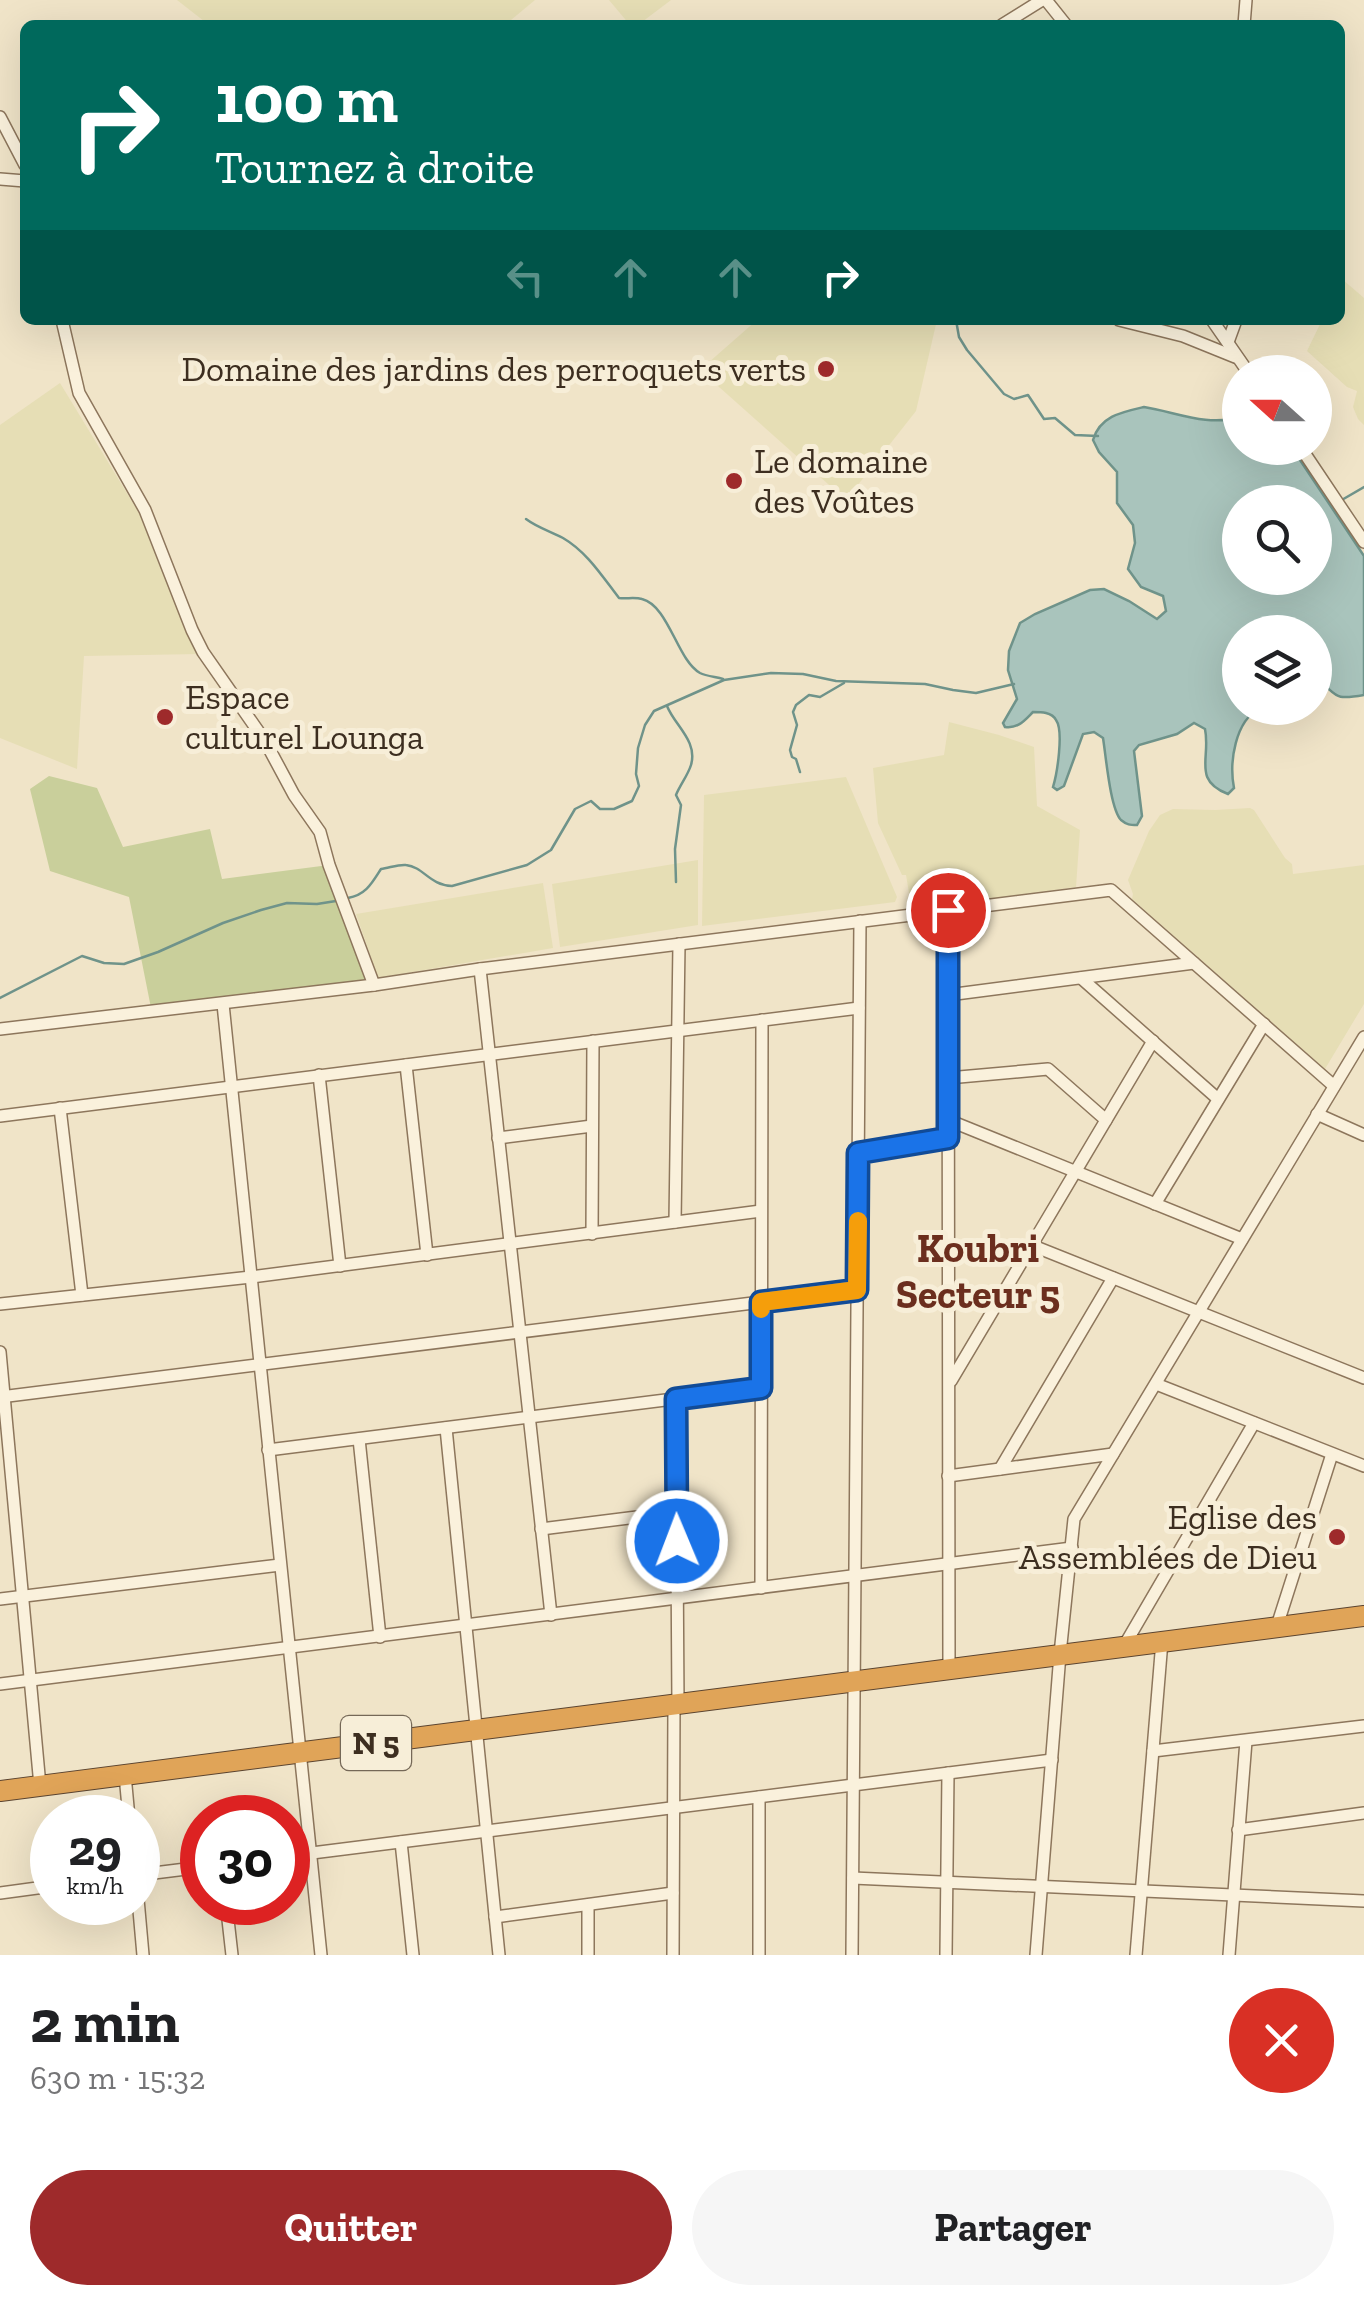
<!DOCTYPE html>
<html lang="fr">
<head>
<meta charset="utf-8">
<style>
	body { margin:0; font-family:"Zilla Slab",serif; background:#f6f6f6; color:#202124; height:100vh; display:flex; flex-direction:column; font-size:38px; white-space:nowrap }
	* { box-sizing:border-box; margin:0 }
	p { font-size:32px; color:#757577 }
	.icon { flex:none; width:55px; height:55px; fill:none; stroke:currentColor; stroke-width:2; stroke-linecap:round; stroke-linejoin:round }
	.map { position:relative; height:1955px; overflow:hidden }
	.sheet { display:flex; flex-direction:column; background:#fff; flex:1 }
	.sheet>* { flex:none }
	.guide { position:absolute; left:20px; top:20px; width:1325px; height:305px; border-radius:15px; box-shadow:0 10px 40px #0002; background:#00695c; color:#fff; overflow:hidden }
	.needle { width:65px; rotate:291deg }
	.tools { position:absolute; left:1222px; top:355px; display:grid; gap:20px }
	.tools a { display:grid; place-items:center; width:110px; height:110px; border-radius:50%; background:#fff; box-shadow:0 10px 40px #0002; font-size:50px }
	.speed { position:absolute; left:30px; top:1795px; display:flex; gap:20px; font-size:50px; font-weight:700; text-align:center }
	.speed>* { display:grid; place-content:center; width:130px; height:130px; border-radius:50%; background:#fff; box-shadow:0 10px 40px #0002; line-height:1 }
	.speed small { font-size:25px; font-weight:400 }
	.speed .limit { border:15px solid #d22; background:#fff; color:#111 }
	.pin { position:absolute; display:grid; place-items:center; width:85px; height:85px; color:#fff; margin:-42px; border:5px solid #fff; border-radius:50%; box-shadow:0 2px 10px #0007 }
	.me { position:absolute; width:110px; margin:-55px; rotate:359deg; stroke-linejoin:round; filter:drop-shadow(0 0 8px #0008) }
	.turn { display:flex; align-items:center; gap:35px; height:210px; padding:0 30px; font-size:45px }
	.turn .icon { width:130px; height:130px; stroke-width:2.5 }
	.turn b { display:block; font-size:70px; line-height:85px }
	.lanes { display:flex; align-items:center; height:95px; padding:0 30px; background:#0003; justify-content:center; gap:50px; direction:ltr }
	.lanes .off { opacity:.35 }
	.round { display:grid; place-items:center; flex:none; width:105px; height:105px; border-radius:52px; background:#f6f6f6 }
	.overview { display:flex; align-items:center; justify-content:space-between; height:170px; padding:0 30px }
	h1 { font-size:60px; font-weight:800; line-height:75px }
	.button { display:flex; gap:20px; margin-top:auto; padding:20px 30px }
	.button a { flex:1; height:115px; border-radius:60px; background:#9e2a2b; color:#fff; font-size:40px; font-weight:800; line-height:115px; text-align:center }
	.button a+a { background:#f6f6f6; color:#202124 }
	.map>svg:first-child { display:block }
	.farmland { fill:#e6deb5 }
	.green { fill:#c9cf9b }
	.water { fill:#a9c4bc; stroke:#6f938a; stroke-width:2.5; fill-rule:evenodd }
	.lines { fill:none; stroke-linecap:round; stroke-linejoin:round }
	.stream { stroke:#6f938a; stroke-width:2.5 }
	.street-casing { stroke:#8d765c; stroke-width:14 }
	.highway-casing { stroke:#5b4430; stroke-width:22 }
	.street { stroke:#faf1dc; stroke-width:11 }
	.highway { stroke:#e0a458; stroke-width:20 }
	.route-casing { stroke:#114b97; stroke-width:25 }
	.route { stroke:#1a73e8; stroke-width:18 }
	.slow { stroke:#f59e0b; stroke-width:18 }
	.poi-dot { fill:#9e2a2b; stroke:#f7eed8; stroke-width:4 }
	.labels { text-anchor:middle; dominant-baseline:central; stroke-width:10; stroke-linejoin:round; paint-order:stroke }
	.shield { fill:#f7eed8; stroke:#756857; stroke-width:2.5 }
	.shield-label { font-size:32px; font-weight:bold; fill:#3d2e20 }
	.poi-label { font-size:35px; fill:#3d2e20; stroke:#f7eed8; text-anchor:end }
	.quarter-label { font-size:40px; font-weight:bold; fill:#6b2e1e; stroke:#f7eed8 }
</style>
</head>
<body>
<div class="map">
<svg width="1364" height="1955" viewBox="0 0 1364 1955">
	<rect width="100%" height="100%" fill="#f0e4c8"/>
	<g class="farmland">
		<polygon points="177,0 535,0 505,25 209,25"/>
		<polygon points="609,0 671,0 638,25 630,25"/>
		<polygon points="1342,279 1364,298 1364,425 1358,419 1353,407 1357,391 1347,387 1307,351 1322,320 1340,320 1340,284"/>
		<polygon points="757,320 937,320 916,411 846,500 700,370"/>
		<polygon points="60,383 139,513 159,564 200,654 84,656 77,769 0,738 0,425"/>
		<polygon points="949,722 999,735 1034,747 1037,806 1080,830 1076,887 948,905 946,896 937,902 923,902 915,899 909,893 906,875 902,875 878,823 873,768 944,755"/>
		<polygon points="846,777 897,897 895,902 702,926 704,795"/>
		<polygon points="1250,808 1254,810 1285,858 1292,864 1293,874 1364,865 1364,1004 1325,1069 1132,899 1133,894 1128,880 1149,831 1160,815 1173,809 1215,810"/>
		<polygon points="698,860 698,925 560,947 552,884"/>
		<polygon points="543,883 553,948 378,978 356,914"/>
	</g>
	<polygon class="green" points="49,776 97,788 123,847 210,829 222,879 329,865 374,985 152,1013 129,897 50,871 30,789"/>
	<path class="water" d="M1144 407C1176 412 1207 427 1240 417V448H1292L1364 556V695C1330 701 1339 694 1315 678V632H1240V708H1260C1235 721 1229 762 1234 788L1228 794C1192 780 1211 758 1205 729L1194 723 1177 734 1139 745 1134 751 1142 816 1137 825C1130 825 1127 825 1121 820 1110 808 1106 756 1103 738L1094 732 1083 734 1064 786 1057 790 1053 787C1057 774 1064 731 1056 720 1052 712 1041 712 1033 712 1025 720 1018 729 1005 727L1003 723 1017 699 1008 670 1009 651 1020 623 1035 614 1090 590 1104 589 1129 601 1157 619 1166 611 1163 596 1141 587 1128 569 1135 543 1133 525 1117 503V472L1099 452 1093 440C1100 416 1122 412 1144 407ZM1240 502H1315V578H1240Z"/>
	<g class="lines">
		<g class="stream">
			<polyline points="956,320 959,337 967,350 1004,394 1014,399 1028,395 1044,419 1055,418 1075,435 1098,436"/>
			<polyline points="1340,501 1364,487"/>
			<path d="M526 519C538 528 550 531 563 538 587 552 602 576 619 598 626 599 635 597 642 599 669 606 677 660 700 673 706 676 716 677 723 679"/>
			<path d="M667 706C675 726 698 741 691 765 688 775 680 785 676 795L681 805 675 849 676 882"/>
			<polyline points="800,772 796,759 792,757 790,750 797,725 793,712 796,705 809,695 820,697 844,683"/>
			<path d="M348 898C366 895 372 883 381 869 389 868 399 864 406 865 424 867 429 885 452 886L527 865 551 850 575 809 591 801 600 809H614L632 801 639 786 636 774 638 748 645 725 654 711 724 680 771 673 803 674 836 681 925 684 953 690 976 693 1014 684"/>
			<polyline points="0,998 82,956 104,963 124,964 158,952 223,923 261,910 287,903 317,904 336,901"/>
		</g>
		<g class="street-casing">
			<g id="street">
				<polyline points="1046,0 1066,25"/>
				<polyline points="1002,25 1042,0"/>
				<polyline points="1244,25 1246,0"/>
				<polyline points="0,117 25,165"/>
				<polyline points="0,179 25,181"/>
				<polyline points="62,320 79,393 145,510 192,630 203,652 265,741 294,795 320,832 329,865 374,985"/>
				<polyline points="1119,320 1183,336 1235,357"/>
				<polyline points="1212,320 1248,372"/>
				<polyline points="1228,342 1236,320"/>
				<polyline points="1301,448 1364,542"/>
				<polyline points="948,910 949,1669"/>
				<polyline points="480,969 551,1615"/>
				<polyline points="1081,978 1218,1099"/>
				<polyline points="948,995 1194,963"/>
				<polyline points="223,1004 321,1955"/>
				<polyline points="0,1029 374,985 480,969 1111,890 1334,1086"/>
				<polyline points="406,1065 427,1255"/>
				<polyline points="319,1075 340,1266"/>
				<polyline points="948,1078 1048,1069 1106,1120"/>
				<polyline points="60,1108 82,1295"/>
				<polyline points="1317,1114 1364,1135"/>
				<polyline points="0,1116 859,1008"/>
				<polyline points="948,1120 1242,1239"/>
				<polyline points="498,1138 592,1126"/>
				<polyline points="858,1153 948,1138"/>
				<polyline points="1155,1204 1264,1024"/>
				<polyline points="675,1222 679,944"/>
				<polyline points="592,1234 593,1041"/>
				<polyline points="1031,1245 1364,1378"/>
				<polyline points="0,1304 251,1277 761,1211"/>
				<polyline points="0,1352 40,1786"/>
				<polyline points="951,1381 1153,1041"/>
				<polyline points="1156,1384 1364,1466"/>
				<polyline points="0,1397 857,1290"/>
				<polyline points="676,1399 678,1704"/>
				<polyline points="446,1428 499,1955"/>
				<polyline points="359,1439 380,1637"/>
				<polyline points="268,1450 761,1388"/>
				<polyline points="1000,1469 1113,1278"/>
				<polyline points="948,1476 1113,1454"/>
				<polyline points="541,1529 677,1512"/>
				<polyline points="761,1588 762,1020"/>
				<polyline points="0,1599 280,1565"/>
				<polyline points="1277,1626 1332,1454"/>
				<polyline points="1124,1646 1254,1423"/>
				<polyline points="0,1684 1072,1548"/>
				<polyline points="1153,1751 1364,1726"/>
				<polyline points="125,1775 129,1818"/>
				<polyline points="1238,1830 1364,1813"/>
				<polyline points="401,1842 413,1955"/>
				<polyline points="288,1856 1052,1760"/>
				<polyline points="138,1875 202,1867"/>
				<polyline points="853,1878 1364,1901"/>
				<polyline points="0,1893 52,1886"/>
				<polyline points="138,1899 143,1955"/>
				<polyline points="226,1902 232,1955"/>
				<polyline points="495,1917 673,1893"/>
				<polyline points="588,1955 588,1905"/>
				<polyline points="673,1955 674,1704"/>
				<polyline points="759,1955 759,1797"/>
				<polyline points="852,1955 860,921"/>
				<polyline points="946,1955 948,1773"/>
				<polyline points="1036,1955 1060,1654 1074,1519 1364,1037"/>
				<polyline points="1136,1955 1162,1641"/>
				<polyline points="1229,1955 1246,1741"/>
			</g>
		</g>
		<g class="highway-casing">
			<polyline id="highway" points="0,1791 1364,1616"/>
		</g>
		<use href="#street" class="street"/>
		<use href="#highway" class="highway"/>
	</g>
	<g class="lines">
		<g class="route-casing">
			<polyline id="route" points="677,1541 676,1399 761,1388 761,1302 857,1290 858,1153 948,1138 948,910"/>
		</g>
		<use href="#route" class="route"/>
		<polyline class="slow" points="761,1309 761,1302 857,1290 858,1221"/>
	</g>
	<g class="poi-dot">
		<circle cx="826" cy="369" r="10"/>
		<circle cx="734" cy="481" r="10"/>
		<circle cx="165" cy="717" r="10"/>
		<circle cx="1337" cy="1537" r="10"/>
	</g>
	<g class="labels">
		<rect class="shield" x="341" y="1716" width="70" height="54" rx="8"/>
		<g class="shield-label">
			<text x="376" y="1743">N 5</text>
		</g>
		<g class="poi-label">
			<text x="806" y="369">Domaine des jardins des perroquets verts</text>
			<text x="754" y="461" text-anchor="start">Le domaine<tspan x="754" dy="40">des Voûtes</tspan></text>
			<text x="185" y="697" text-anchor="start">Espace<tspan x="185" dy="40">culturel Lounga</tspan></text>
			<text x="1317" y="1517">Eglise des<tspan x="1317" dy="40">Assemblées de Dieu</tspan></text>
		</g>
		<g class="quarter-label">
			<text x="978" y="1248">Koubri<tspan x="978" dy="46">Secteur 5</tspan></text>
		</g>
	</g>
</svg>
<div class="tools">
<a><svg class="needle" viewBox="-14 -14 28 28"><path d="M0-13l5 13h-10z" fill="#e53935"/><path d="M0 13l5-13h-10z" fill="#757577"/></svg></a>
<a><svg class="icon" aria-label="search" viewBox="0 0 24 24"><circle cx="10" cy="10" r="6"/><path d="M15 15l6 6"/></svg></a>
<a><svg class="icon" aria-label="layers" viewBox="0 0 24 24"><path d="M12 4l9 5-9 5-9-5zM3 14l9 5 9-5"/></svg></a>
</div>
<div class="speed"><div>29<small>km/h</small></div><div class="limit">30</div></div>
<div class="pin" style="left:948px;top:910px;background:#d93025"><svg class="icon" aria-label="arrive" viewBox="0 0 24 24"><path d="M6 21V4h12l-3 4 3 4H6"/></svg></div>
<svg class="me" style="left:677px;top:1541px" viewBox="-20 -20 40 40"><circle r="17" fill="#1a73e8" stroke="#fff" stroke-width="3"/><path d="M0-11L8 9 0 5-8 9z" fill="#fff"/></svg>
<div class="guide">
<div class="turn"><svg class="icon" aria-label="right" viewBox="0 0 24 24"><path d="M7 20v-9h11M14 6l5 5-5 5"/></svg><div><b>100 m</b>Tournez à droite</div></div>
<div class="lanes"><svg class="icon off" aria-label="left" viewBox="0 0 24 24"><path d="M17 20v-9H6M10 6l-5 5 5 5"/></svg><svg class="icon off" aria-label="ahead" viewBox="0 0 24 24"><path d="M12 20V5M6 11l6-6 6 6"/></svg><svg class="icon off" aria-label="ahead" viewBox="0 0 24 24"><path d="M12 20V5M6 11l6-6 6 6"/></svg><svg class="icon" aria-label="right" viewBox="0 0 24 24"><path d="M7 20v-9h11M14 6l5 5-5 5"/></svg></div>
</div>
</div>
<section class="sheet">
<div class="overview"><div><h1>2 min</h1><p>630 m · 15:32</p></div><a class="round" style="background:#d93025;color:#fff"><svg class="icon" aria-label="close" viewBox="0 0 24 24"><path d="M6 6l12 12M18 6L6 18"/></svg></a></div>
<div class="button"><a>Quitter</a><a>Partager</a></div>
</section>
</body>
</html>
